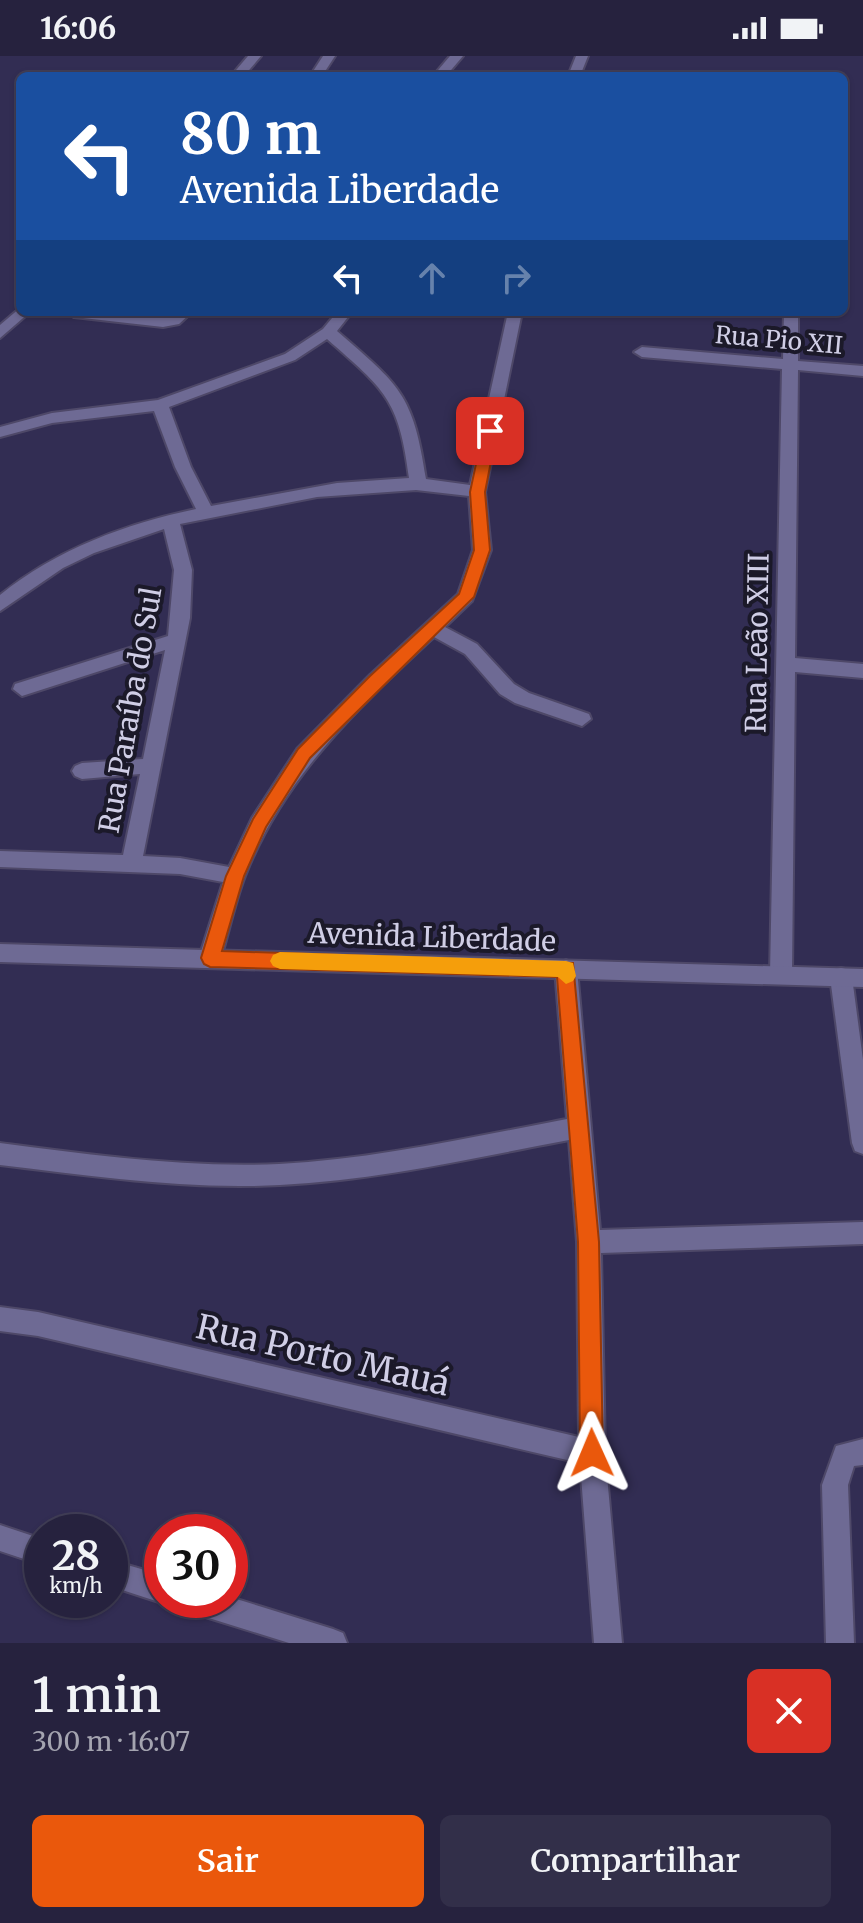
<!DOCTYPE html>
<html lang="pt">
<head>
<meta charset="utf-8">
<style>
	body { margin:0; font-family:Merriweather,serif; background:#322f49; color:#f1f3f6; height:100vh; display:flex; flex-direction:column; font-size:30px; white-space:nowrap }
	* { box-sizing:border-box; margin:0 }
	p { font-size:26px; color:#a4a4b0 }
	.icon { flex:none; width:44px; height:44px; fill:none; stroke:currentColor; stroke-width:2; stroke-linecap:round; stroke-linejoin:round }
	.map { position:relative; height:1587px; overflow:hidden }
	.panel { display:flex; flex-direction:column; background:#26223e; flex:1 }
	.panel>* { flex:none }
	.banner { position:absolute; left:16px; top:16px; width:832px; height:244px; border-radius:12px; box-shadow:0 2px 6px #0004,0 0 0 2px #423f58; background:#1a4fa0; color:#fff; overflow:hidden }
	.speed { position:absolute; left:24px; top:1458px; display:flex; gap:16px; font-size:40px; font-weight:700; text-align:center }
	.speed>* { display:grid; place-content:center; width:104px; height:104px; border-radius:50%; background:#26223e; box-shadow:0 2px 6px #0004,0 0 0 2px #423f58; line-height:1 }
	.speed small { font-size:20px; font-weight:400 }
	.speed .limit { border:12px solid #d22; background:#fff; color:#111 }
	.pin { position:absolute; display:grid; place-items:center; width:68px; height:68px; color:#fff; margin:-34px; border-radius:16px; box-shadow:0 4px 12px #0006 }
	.me { position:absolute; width:88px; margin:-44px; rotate:359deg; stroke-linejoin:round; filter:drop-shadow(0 0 6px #0008) }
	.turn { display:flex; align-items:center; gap:28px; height:168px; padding:0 32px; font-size:36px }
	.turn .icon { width:104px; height:104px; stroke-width:2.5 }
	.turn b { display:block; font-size:56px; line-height:68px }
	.lanes { display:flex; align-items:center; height:76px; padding:0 32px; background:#0003; justify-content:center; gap:40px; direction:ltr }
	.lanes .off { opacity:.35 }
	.round { display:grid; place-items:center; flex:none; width:84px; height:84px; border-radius:12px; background:#322f49 }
	.headline { display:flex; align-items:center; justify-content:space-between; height:136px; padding:0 32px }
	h1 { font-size:48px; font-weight:600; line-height:60px }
	.primary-button { display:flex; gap:16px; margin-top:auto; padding:16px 32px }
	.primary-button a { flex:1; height:92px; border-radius:12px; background:#ea580c; color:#fff; font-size:32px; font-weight:600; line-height:92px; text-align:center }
	.primary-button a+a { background:#322f49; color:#f1f3f6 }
	.status { display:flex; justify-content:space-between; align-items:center; height:56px; padding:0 40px; background:#26223e; direction:ltr }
	.status svg { height:22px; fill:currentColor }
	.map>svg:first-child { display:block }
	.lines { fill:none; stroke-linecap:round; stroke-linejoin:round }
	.minor-casing { stroke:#4e4868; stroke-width:4 }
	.secondary-casing { stroke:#4e4868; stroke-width:4 }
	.minor { fill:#6e6a94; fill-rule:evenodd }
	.secondary { fill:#6e6a94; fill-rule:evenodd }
	.route { fill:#ea580c; stroke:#983908; stroke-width:2 }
	.slow { fill:#f59e0b }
	.labels { text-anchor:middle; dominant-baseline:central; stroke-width:8; stroke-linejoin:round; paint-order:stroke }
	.far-street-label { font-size:24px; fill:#d0cee6; stroke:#1b1929 }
	.street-label { font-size:28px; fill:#d0cee6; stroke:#1b1929 }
	.near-street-label { font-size:34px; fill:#d0cee6; stroke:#1b1929 }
</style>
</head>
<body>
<div class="status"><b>16:06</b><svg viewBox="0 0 49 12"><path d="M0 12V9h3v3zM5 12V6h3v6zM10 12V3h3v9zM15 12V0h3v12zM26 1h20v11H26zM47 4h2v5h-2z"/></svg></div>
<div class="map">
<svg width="863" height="1587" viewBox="0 0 863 1587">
	<rect width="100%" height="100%" fill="#322d53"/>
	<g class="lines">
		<g class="minor-casing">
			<g id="minor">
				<polygon points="248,0 261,0 244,20 231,20"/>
				<polygon points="323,0 335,0 322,20 310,20"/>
				<polygon points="450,0 463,0 446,20 433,20"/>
				<polygon points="576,0 588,0 580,20 568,20"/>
				<polygon points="20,252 20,256 30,256 0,282 0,269"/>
				<path d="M67 256C99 256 130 261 162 261 173 262 181 256 192 256L179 268 163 271 74 261Z"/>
				<path d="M337 256H352L337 275C400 330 413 337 426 423L470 429 508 256H522L485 436 491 494 472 545 445 571 477 588 514 628 529 637 589 658 591 663 582 670 515 647 500 638 465 598 434 581C358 652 284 720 245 820 235 846 229 875 221 902L217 908 210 911 203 908 199 902 223 826 180 818 0 811V795L123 799 140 718 82 723 75 720 72 715 75 710 82 707 143 703 165 594 22 640 13 633 15 628 168 580 174 514 164 473 94 497 63 512 0 555V539C57 493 125 468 196 453L175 411 154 355 52 367 0 381V371L52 357 158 344 285 298 323 273ZM327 283C385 334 399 343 409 422L337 427 211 450 191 411 169 351 295 304ZM416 434 469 440 473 494 458 538 370 619 297 693 252 762 229 811 180 802 143 800 190 562 192 514 180 468 317 441Z"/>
				<polygon points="784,256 798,256 798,305 863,310 863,320 798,314 795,602 863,608 863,622 795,616 792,918 788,925 781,927 774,925 770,918 782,313 642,301 634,296 642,291 783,303"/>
				<path d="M566 904 573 907 577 913 600 1174 863 1166V1188L601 1197 605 1397 622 1587H594L580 1407 38 1280 0 1275V1251L38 1256 579 1381 577 1186 569 1084C473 1102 378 1124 280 1129 186 1134 92 1120 0 1109V1087C92 1099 186 1112 279 1108 376 1103 472 1081 567 1063L555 913 559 907Z"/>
				<polygon points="841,912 849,914 852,921 863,1004 863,1098 855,1095 852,1087 830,921 833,914"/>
				<polygon points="863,1383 863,1409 854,1410 848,1429 854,1587 826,1587 822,1429 836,1390"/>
				<polygon points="0,1469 42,1483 42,1509 0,1495"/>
				<polygon points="110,1504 162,1519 162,1544 168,1544 162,1547 110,1530"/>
				<polygon points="230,1541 333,1573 343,1577 347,1587 289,1587 196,1558 186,1554 182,1544 230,1544"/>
			</g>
		</g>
		<g class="secondary-casing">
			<polygon id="secondary" points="0,888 863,913 863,931 0,906"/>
		</g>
		<use href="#minor" class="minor"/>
		<use href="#secondary" class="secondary"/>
	</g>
	<polygon class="route" points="490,370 497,375 485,436 490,494 474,541 310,702 266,771 244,820 222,895 573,907 599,1186 603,1397 600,1405 592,1409 583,1405 580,1397 578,1186 557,921 210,911 204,908 201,902 226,820 253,763 298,693 370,620 459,538 474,494 470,436 483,375"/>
	<polygon class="slow" points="280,896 566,905 573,907 576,920 573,925 566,928 558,921 280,913 273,910 270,905 273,899"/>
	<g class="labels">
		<g class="far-street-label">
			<text transform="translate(779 284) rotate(5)">Rua Pio XII</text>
		</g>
		<g class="street-label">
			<text transform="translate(757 587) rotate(-89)">Rua Leão XIII</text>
			<text transform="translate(130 654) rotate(-80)">Rua Paraíba do Sul</text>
			<text transform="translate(432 881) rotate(2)">Avenida Liberdade</text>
		</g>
		<g class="near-street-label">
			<text transform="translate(323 1299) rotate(13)">Rua Porto Mauá</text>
		</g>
	</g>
</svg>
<div class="speed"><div>28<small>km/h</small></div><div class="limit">30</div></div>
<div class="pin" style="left:490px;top:375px;background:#d93025"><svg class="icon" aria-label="arrive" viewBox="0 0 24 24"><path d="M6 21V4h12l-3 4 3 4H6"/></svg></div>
<svg class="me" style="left:592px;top:1397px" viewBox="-20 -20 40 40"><path d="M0-17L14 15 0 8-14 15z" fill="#ea580c" stroke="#fff" stroke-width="4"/></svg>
<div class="banner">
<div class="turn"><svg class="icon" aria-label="left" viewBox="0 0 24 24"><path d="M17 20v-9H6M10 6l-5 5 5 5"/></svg><div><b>80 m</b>Avenida Liberdade</div></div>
<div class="lanes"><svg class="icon" aria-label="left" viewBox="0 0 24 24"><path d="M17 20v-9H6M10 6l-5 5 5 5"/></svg><svg class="icon off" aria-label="ahead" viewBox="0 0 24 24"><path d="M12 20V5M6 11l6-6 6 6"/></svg><svg class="icon off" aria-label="right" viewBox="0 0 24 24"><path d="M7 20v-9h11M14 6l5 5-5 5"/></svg></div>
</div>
</div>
<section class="panel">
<div class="headline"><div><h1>1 min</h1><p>300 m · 16:07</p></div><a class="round" style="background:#d93025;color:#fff"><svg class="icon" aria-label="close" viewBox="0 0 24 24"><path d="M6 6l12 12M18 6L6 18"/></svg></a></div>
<div class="primary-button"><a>Sair</a><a>Compartilhar</a></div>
</section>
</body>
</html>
